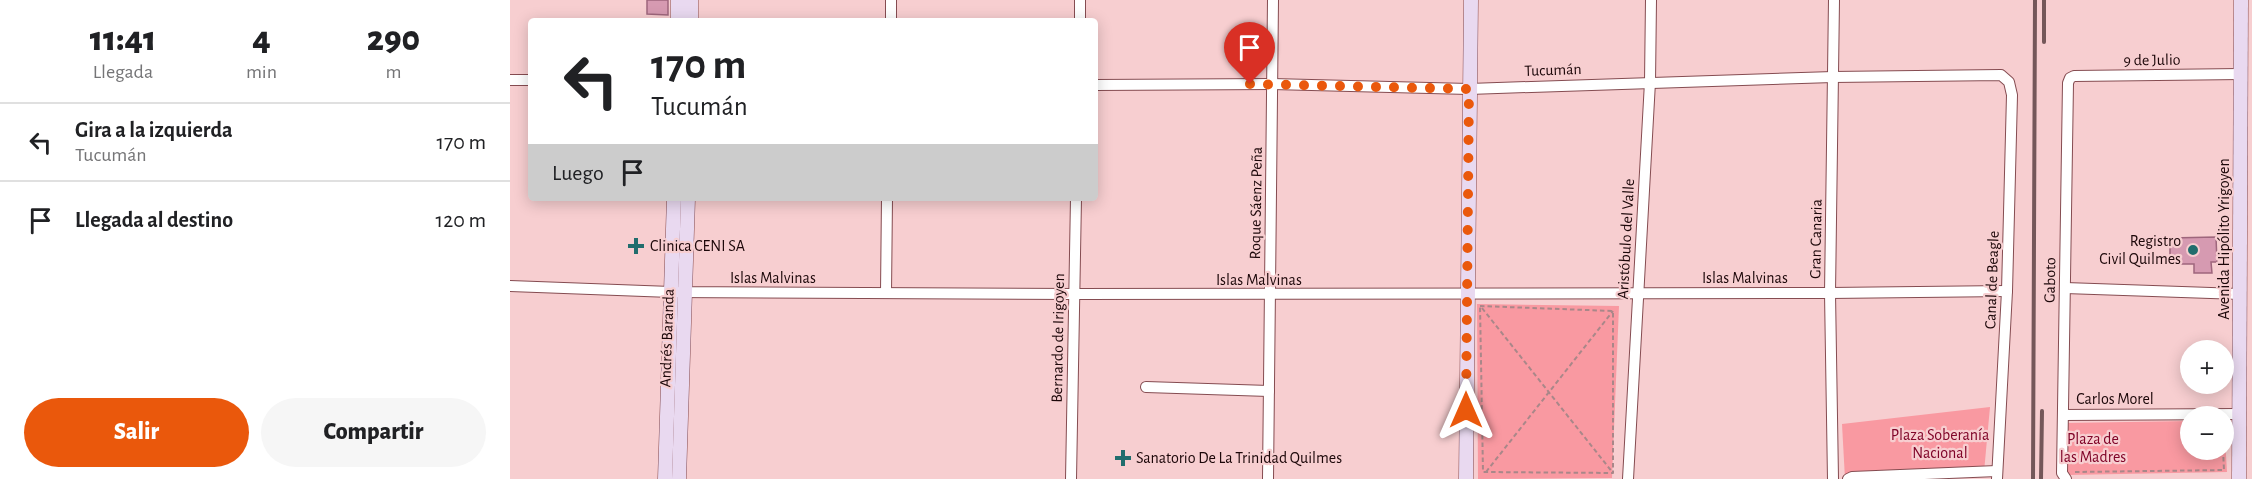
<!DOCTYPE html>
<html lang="es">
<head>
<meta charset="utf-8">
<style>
	body { margin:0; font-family:"Alegreya Sans",sans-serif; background:#f6f6f6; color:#202124; height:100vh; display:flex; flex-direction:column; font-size:22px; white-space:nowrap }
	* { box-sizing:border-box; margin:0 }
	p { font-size:20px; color:#757577 }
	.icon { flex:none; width:33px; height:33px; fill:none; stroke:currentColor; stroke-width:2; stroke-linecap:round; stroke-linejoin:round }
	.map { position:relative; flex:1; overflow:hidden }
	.sheet { display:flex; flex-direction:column; background:#fff; width:510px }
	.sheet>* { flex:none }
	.hud { position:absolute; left:18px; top:18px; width:570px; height:183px; border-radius:6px; box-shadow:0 3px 15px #0003; background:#fff; color:#202124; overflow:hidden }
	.buttons { position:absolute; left:1670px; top:340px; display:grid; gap:12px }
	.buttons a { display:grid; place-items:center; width:54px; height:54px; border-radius:50%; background:#fff; box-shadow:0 3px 15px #0003; font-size:30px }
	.pin { position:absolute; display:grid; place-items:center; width:51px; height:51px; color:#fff; margin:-62px -26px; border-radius:50% 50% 50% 0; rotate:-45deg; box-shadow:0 0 6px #0007 }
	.pin .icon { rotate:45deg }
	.me { position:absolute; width:66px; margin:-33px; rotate:0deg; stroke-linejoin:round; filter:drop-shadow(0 0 4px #0008) }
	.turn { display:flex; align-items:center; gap:21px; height:126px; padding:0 24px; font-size:27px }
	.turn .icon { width:78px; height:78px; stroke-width:2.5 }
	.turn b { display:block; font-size:42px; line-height:51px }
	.then { display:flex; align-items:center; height:57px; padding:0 24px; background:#0003; gap:12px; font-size:22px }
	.eta { display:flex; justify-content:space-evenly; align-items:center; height:102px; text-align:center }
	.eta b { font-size:36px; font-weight:800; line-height:42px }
	.primary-button { display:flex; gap:12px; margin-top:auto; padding:12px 24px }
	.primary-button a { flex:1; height:69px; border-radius:36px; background:#ea580c; color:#fff; font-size:24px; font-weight:800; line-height:69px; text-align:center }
	.primary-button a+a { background:#f6f6f6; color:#202124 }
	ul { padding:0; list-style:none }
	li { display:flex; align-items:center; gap:18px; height:78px; padding:0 24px; border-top:2px solid #e0e0e0 }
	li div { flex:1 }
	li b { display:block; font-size:22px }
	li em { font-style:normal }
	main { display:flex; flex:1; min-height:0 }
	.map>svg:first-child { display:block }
	.green { fill:#f999a1 }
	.building { fill:#d69ab1; stroke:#9e667c; stroke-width:1.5 }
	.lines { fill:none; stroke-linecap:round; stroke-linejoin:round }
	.street-casing { stroke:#854c51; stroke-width:12 }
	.secondary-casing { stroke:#854c51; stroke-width:15 }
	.path { stroke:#a98789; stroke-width:2; stroke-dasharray:4.5 3; stroke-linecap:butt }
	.street { stroke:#fff; stroke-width:10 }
	.secondary { stroke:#e9d9f0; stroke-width:14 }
	.rail { stroke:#745759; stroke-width:4 }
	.route { stroke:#ea580c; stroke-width:10; stroke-dasharray:0 18 }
	.poi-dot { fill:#216d6d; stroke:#f7ced0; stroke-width:2 }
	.labels { text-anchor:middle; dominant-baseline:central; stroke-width:4.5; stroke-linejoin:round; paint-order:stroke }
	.street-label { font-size:16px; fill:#1c0709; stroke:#f7ced0 }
	.poi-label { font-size:16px; fill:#1c0709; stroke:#f7ced0; text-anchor:start }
	.park-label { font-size:16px; fill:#800529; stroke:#f7ced0 }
</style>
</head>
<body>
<main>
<section class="sheet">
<div class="eta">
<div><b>11:41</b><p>Llegada</p></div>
<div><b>4</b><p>min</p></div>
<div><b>290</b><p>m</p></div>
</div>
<ul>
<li><svg class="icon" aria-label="left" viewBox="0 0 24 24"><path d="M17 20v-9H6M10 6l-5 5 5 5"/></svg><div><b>Gira a la izquierda</b><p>Tucumán</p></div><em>170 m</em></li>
<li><svg class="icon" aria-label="arrive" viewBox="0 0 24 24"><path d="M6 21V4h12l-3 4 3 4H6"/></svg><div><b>Llegada al destino</b></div><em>120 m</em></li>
</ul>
<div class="primary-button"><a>Salir</a><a>Compartir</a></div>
</section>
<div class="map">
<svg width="1742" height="479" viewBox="0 0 1742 479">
	<rect width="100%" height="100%" fill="#f7ced0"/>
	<g class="green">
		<polygon points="967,304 1109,306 1102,478 968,479"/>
		<polygon points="1480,407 1474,472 1335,479 1332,424"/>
		<polygon points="1680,421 1680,450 1713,450 1714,421 1717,472 1558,475 1555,423"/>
	</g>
	<g class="building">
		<polygon points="137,0 158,0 158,15 137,14"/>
		<polygon points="1706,237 1707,262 1701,262 1702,273 1684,273 1684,264 1660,264 1660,238"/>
	</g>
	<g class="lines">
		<g class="street-casing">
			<g id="street">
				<polyline points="381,21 381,0"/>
				<polyline points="570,21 570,0"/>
				<polyline points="0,80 21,80"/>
				<polyline points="585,85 762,84 959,89 1323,77 1491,75 1499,82 1502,95 1497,291 1487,479"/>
				<polyline points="0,286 161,292 564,294 1320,293 1497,291"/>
				<polyline points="1555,288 1730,294"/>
				<polyline points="376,293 377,198"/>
				<polyline points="636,387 759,391"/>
				<polyline points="1553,415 1730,414"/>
				<polyline points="561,479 566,198"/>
				<polyline points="758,479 763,0"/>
				<polyline points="1118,479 1140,82 1141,0"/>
				<polyline points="1323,479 1320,293 1324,0"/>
				<polyline points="1338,479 1342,477 1487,471"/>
				<polyline points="1556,479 1552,473 1558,83 1560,78 1564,76 1731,74"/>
			</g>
		</g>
		<g class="secondary-casing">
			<g id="secondary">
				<polyline points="168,21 168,0"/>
				<polyline points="181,21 181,0"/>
				<polyline points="155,479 164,198"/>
				<polyline points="169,479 178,198"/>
				<polyline points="956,479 961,0"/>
				<polyline points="1729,479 1731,0"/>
			</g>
		</g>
		<g class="path">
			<polygon points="970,306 1103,311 1103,473 973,472"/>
			<polyline points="972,308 1103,473"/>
			<polyline points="976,472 1103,311"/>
			<polyline points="1565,472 1714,470 1713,450"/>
		</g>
		<use href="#street" class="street"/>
		<use href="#secondary" class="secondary"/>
		<g class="rail">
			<polyline points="1534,42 1534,0"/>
			<polyline points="1523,479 1525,0"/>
			<polyline points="1531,479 1532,411"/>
		</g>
	</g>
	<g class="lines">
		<polyline class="route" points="740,84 959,89 956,410"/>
	</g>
	<g class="poi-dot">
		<path d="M123 237h6v6h6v6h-6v6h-6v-6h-6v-6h6z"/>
		<circle cx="1683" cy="250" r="6"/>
		<path d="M610 449h6v6h6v6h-6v6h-6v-6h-6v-6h6z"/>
	</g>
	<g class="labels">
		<g class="street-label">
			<text transform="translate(1642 60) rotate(-1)">9 de Julio</text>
			<text transform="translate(1043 70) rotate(-2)">Tucumán</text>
			<text transform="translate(746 203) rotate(-89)">Roque Sáenz Peña</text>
			<text transform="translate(1116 239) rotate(-87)">Aristóbulo del Valle</text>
			<text transform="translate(1306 239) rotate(-89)">Gran Canaria</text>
			<text transform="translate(1714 239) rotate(-90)">Avenida Hipólito Yrigoyen</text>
			<text x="263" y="278">Islas Malvinas</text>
			<text x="1235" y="278">Islas Malvinas</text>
			<text x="749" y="280">Islas Malvinas</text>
			<text transform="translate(1482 280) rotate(-88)">Canal de Beagle</text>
			<text transform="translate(1540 280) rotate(-89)">Gaboto</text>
			<text transform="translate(157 338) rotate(-88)">Andrés Baranda</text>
			<text transform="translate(548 338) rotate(-89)">Bernardo de Irigoyen</text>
			<text x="1605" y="399">Carlos Morel</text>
		</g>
		<g class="poi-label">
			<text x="1671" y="241" text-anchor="end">Registro<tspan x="1671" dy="18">Civil Quilmes</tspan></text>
			<text x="140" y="246">Clinica CENI SA</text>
			<text x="626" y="458">Sanatorio De La Trinidad Quilmes</text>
		</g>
		<g class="park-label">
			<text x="1430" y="435">Plaza Soberanía<tspan x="1430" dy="18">Nacional</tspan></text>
			<text x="1583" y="439">Plaza de<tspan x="1583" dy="18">las Madres</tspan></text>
		</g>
	</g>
</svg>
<div class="buttons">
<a>+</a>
<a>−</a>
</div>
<div class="pin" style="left:740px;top:84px;background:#d93025"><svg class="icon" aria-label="arrive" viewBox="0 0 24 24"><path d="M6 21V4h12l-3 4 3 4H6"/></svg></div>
<svg class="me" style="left:956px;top:410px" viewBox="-20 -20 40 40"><path d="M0-17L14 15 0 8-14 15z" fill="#ea580c" stroke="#fff" stroke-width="4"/></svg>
<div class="hud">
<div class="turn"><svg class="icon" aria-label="left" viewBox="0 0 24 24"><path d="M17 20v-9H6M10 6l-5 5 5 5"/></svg><div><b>170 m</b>Tucumán</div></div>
<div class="then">Luego<svg class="icon" aria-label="arrive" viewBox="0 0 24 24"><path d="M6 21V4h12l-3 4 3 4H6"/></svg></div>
</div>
</div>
</main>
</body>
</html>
